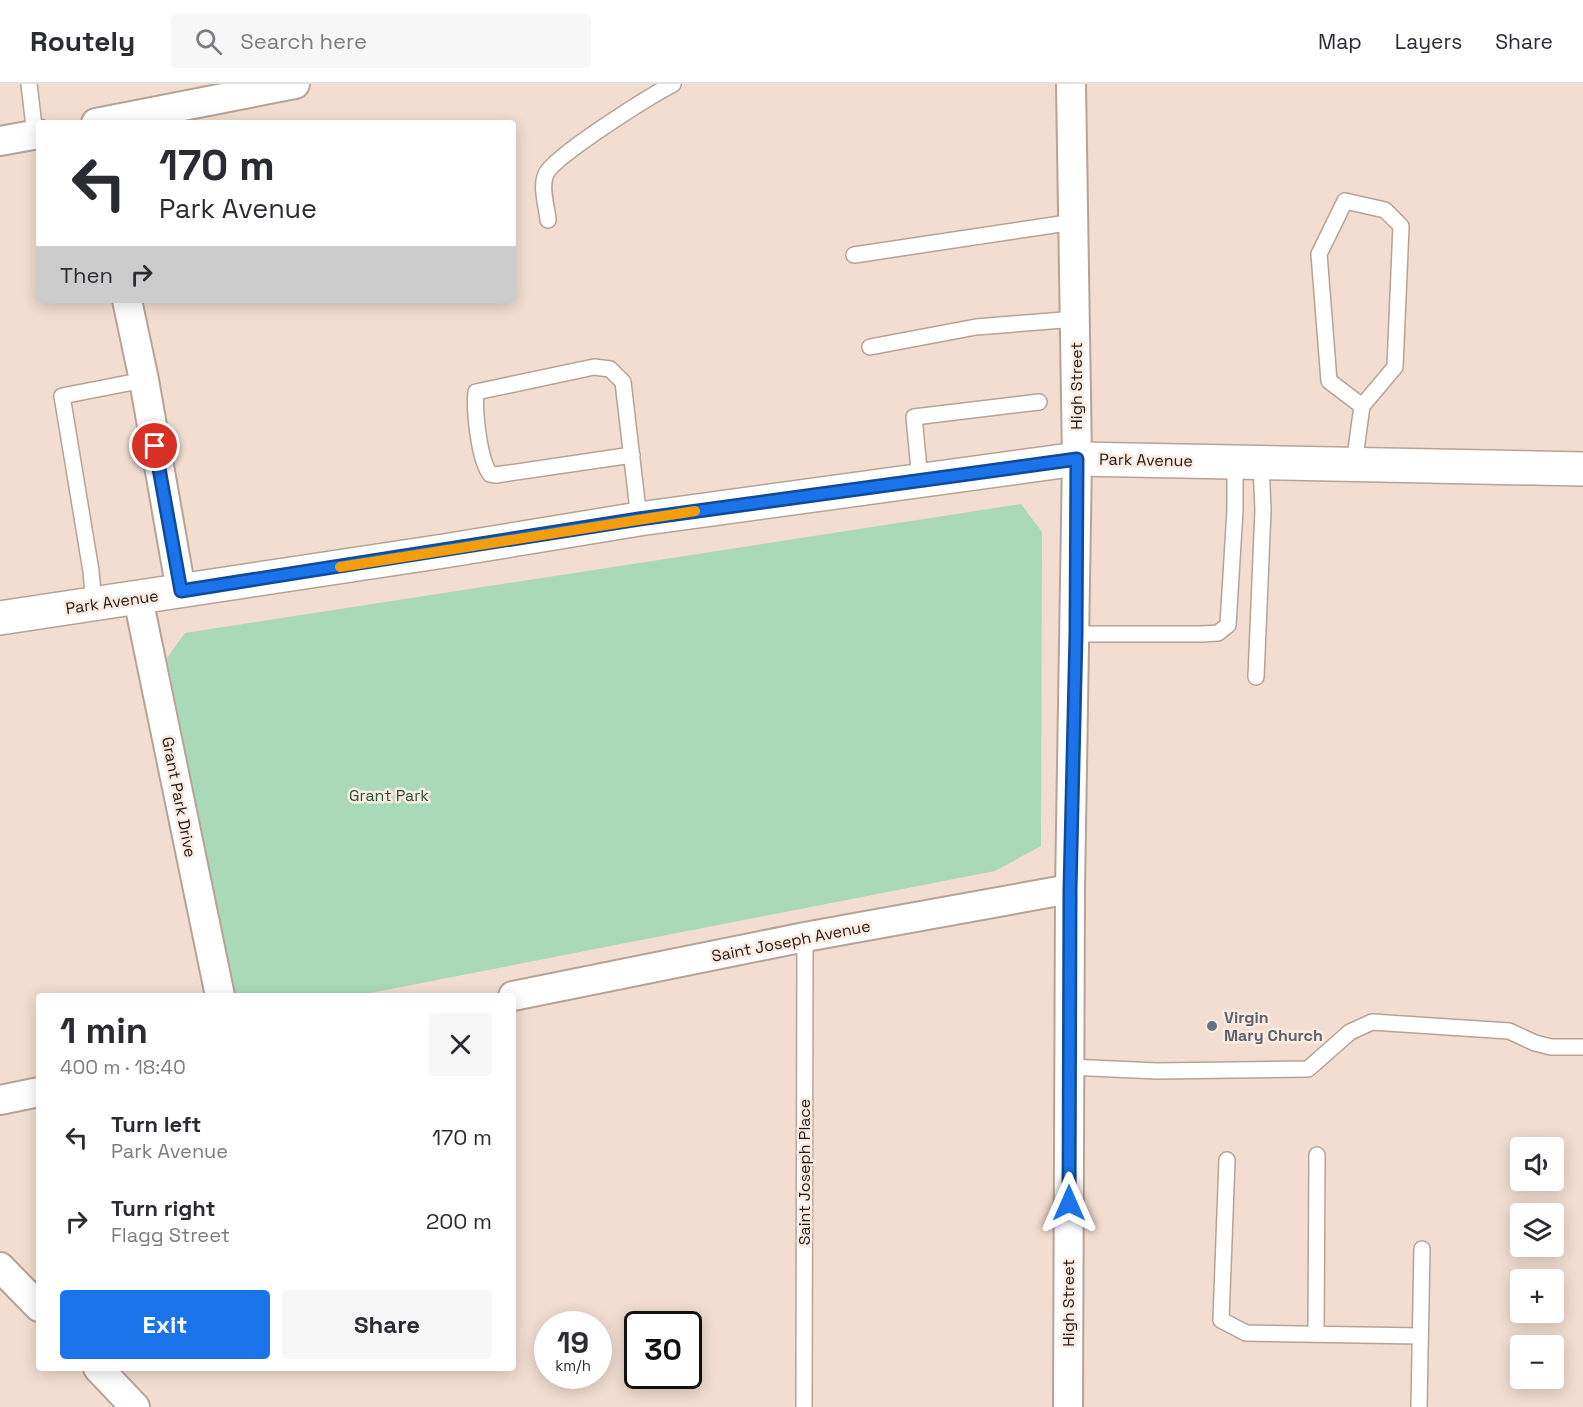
<!DOCTYPE html>
<html lang="en">
<head>
<meta charset="utf-8">
<style>
	body { margin:0; font-family:"Space Grotesk",sans-serif; background:#f7f7f7; color:#2b2b33; height:100vh; display:flex; flex-direction:column; font-size:22px; white-space:nowrap }
	* { box-sizing:border-box; margin:0 }
	p { font-size:20px; color:#7c7c81 }
	.icon { flex:none; width:33px; height:33px; fill:none; stroke:currentColor; stroke-width:2; stroke-linecap:round; stroke-linejoin:round }
	.map { position:relative; flex:1; overflow:hidden }
	.drawer { position:absolute; left:36px; top:909px; width:480px; height:378px; display:flex; flex-direction:column; background:#fff; border-radius:6px; box-shadow:0 3px 15px #0003 }
	.drawer>* { flex:none }
	.banner { position:absolute; left:36px; top:36px; width:480px; height:183px; border-radius:6px; box-shadow:0 3px 15px #0003; background:#fff; color:#2b2b33; overflow:hidden }
	.controls { position:absolute; left:1510px; top:1053px; display:grid; gap:12px }
	.controls a { display:grid; place-items:center; width:54px; height:54px; border-radius:6px; background:#fff; box-shadow:0 3px 15px #0003; font-size:30px }
	.speed { position:absolute; left:534px; top:1227px; display:flex; gap:12px; font-size:30px; font-weight:700; text-align:center }
	.speed>* { display:grid; place-content:center; width:78px; height:78px; border-radius:50%; background:#fff; box-shadow:0 3px 15px #0003; line-height:1 }
	.speed small { font-size:15px; font-weight:400 }
	.speed .limit { border:3px solid #111; border-radius:9px; background:#fff; color:#111 }
	.pin { position:absolute; display:grid; place-items:center; width:51px; height:51px; color:#fff; margin:-26px; border:3px solid #fff; border-radius:50%; box-shadow:0 2px 6px #0007 }
	.me { position:absolute; width:66px; margin:-33px; rotate:0deg; stroke-linejoin:round; filter:drop-shadow(0 0 4px #0008) }
	.turn { display:flex; align-items:center; gap:21px; height:126px; padding:0 24px; font-size:27px }
	.turn .icon { width:78px; height:78px; stroke-width:2.5 }
	.turn b { display:block; font-size:42px; line-height:51px }
	.then { display:flex; align-items:center; height:57px; padding:0 24px; background:#0003; gap:12px; font-size:22px }
	.round { display:grid; place-items:center; flex:none; width:63px; height:63px; border-radius:6px; background:#f7f7f7 }
	.headline { display:flex; align-items:center; justify-content:space-between; height:102px; padding:0 24px }
	h1 { font-size:36px; font-weight:800; line-height:45px }
	.button { display:flex; gap:12px; margin-top:auto; padding:12px 24px }
	.button a { flex:1; height:69px; border-radius:6px; background:#1a73e8; color:#fff; font-size:24px; font-weight:800; line-height:69px; text-align:center }
	.button a+a { background:#f7f7f7; color:#2b2b33 }
	ul { padding:0; list-style:none }
	li { display:flex; align-items:center; gap:18px; height:84px; padding:0 24px }
	li div { flex:1 }
	li b { display:block; font-size:22px }
	li em { font-style:normal }
	header { display:flex; align-items:center; gap:36px; box-sizing:border-box; height:84px; padding:0 30px; background:#fff; border-bottom:2px solid #e1e1e2 }
	header strong { font-size:28px }
	nav { display:flex; gap:33px; margin-inline-start:auto; font-size:21px }
	.search { width:420px; height:54px; background:#f7f7f7; display:flex; align-items:center; gap:15px; box-sizing:border-box; padding:0 21px; border-radius:6px; color:#7c7c81; font-size:22px }
	.map>svg:first-child { display:block }
	.green { fill:#aad9b8 }
	.lines { fill:none; stroke-linecap:round; stroke-linejoin:round }
	.lane-casing { stroke:#b7a396; stroke-width:18 }
	.street-casing { stroke:#b7a396; stroke-width:32 }
	.secondary-casing { stroke:#b7a396; stroke-width:36 }
	.lane { stroke:#fff; stroke-width:15 }
	.street { stroke:#fff; stroke-width:28 }
	.secondary { stroke:#fff; stroke-width:33 }
	.route-casing { stroke:#114b97; stroke-width:15 }
	.route { stroke:#1a73e8; stroke-width:10 }
	.slow { stroke:#f59e0b; stroke-width:10 }
	.worship-dot { fill:#6b7280; stroke:#fcebe0; stroke-width:2 }
	.labels { text-anchor:middle; dominant-baseline:central; stroke-width:5; stroke-linejoin:round; paint-order:stroke }
	.street-label { font-size:16px; fill:#211914; stroke:#fcebe0 }
	.park-label { font-size:16px; fill:#205937; stroke:#fcebe0 }
	.worship-label { font-size:16px; font-weight:bold; fill:#5b616d; stroke:#fcebe0; text-anchor:start }
</style>
</head>
<body>
<header>
<strong>Routely</strong>
<div class="search"><svg class="icon" aria-label="search" viewBox="0 0 24 24"><circle cx="10" cy="10" r="6"/><path d="M15 15l6 6"/></svg>Search here</div>
<nav><a>Map</a><a>Layers</a><a>Share</a></nav>
</header>
<div class="map">
<svg width="1583" height="1323" viewBox="0 0 1583 1323">
	<rect width="100%" height="100%" fill="#f2ddd0"/>
	<polygon class="green" points="1021,420 1042,448 1041,762 995,787 355,912 232,912 167,574 185,549"/>
	<g class="lines">
		<g class="lane-casing">
			<g id="lane">
				<polyline points="29,0 35,51"/>
				<path d="M548 136C547 123 540 103 546 90 554 72 650 12 673 0"/>
				<polyline points="854,171 1074,138"/>
				<polyline points="870,263 976,243 1076,235"/>
				<path d="M632 371 496 391 490 390C479 375 474 327 476 308L594 283 610 285 623 298 639 435"/>
				<polyline points="1354,380 1362,322 1395,283 1401,142 1385,126 1345,117 1319,170 1329,297 1362,322"/>
				<polyline points="920,396 914,333 1039,318"/>
				<polyline points="94,521 91,487 62,312 144,296"/>
				<polyline points="1076,550 1202,550 1218,549 1228,541 1235,426 1235,378"/>
				<polyline points="1256,593 1263,426 1261,379"/>
				<polyline points="1069,983 1157,987 1308,985 1350,948 1372,938 1509,947 1535,959 1551,963 1583,963"/>
				<polyline points="1227,1076 1221,1236 1246,1249 1420,1252"/>
				<polyline points="1316,1250 1317,1071"/>
				<polyline points="804,1323 805,853"/>
				<polyline points="1419,1323 1422,1165"/>
			</g>
		</g>
		<g class="street-casing">
			<g id="street">
				<polyline points="96,39 295,0"/>
				<polyline points="0,57 39,50"/>
				<polyline points="127,216 144,296 181,507"/>
				<polyline points="138,514 220,912"/>
				<polyline points="513,912 805,853 1070,805"/>
				<polyline points="0,1016 39,1008"/>
				<polyline points="0,1183 39,1223"/>
				<polyline points="98,1284 135,1323"/>
				<polyline points="1068,1323 1070,805 1077,375 1071,0"/>
			</g>
		</g>
		<g class="secondary-casing">
			<polyline id="secondary" points="0,534 444,467 639,435 1077,375 1583,385"/>
		</g>
		<use href="#lane" class="lane"/>
		<use href="#street" class="street"/>
		<use href="#secondary" class="secondary"/>
	</g>
	<g class="lines">
		<g class="route-casing">
			<polyline id="route" points="155,362 181,507 639,435 1077,375 1076,550 1070,805 1069,1119"/>
		</g>
		<use href="#route" class="route"/>
		<polyline class="slow" points="340,483 695,427"/>
	</g>
	<circle class="worship-dot" cx="1212" cy="942" r="6"/>
	<g class="labels">
		<g class="street-label">
			<text transform="translate(1076 302) rotate(-90)">High Street</text>
			<text transform="translate(1146 376) rotate(1)">Park Avenue</text>
			<text transform="translate(112 518) rotate(-8)">Park Avenue</text>
			<text transform="translate(179 713) rotate(79)">Grant Park Drive</text>
			<text transform="translate(791 857) rotate(-11)">Saint Joseph Avenue</text>
			<text transform="translate(804 1088) rotate(-90)">Saint Joseph Place</text>
			<text transform="translate(1068 1219) rotate(-90)">High Street</text>
		</g>
		<g class="park-label">
			<text x="389" y="711">Grant Park</text>
		</g>
		<g class="worship-label">
			<text x="1224" y="933">Virgin<tspan x="1224" dy="18">Mary Church</tspan></text>
		</g>
	</g>
</svg>
<div class="controls">
<a><svg class="icon" aria-label="sound" viewBox="0 0 24 24"><path d="M4 9h4l5-4v14l-5-4H4zM17 9q2 3 0 6"/></svg></a>
<a><svg class="icon" aria-label="layers" viewBox="0 0 24 24"><path d="M12 4l9 5-9 5-9-5zM3 14l9 5 9-5"/></svg></a>
<a>+</a>
<a>−</a>
</div>
<div class="speed"><div>19<small>km/h</small></div><div class="limit">30</div></div>
<div class="pin" style="left:155px;top:362px;background:#d93025"><svg class="icon" aria-label="arrive" viewBox="0 0 24 24"><path d="M6 21V4h12l-3 4 3 4H6"/></svg></div>
<svg class="me" style="left:1069px;top:1119px" viewBox="-20 -20 40 40"><path d="M0-17L14 15 0 8-14 15z" fill="#1a73e8" stroke="#fff" stroke-width="4"/></svg>
<div class="banner">
<div class="turn"><svg class="icon" aria-label="left" viewBox="0 0 24 24"><path d="M17 20v-9H6M10 6l-5 5 5 5"/></svg><div><b>170 m</b>Park Avenue</div></div>
<div class="then">Then<svg class="icon" aria-label="right" viewBox="0 0 24 24"><path d="M7 20v-9h11M14 6l5 5-5 5"/></svg></div>
</div>
<section class="drawer">
<div class="headline"><div><h1>1 min</h1><p>400 m · 18:40</p></div><a class="round"><svg class="icon" aria-label="close" viewBox="0 0 24 24"><path d="M6 6l12 12M18 6L6 18"/></svg></a></div>
<ul>
<li><svg class="icon" aria-label="left" viewBox="0 0 24 24"><path d="M17 20v-9H6M10 6l-5 5 5 5"/></svg><div><b>Turn left</b><p>Park Avenue</p></div><em>170 m</em></li>
<li><svg class="icon" aria-label="right" viewBox="0 0 24 24"><path d="M7 20v-9h11M14 6l5 5-5 5"/></svg><div><b>Turn right</b><p>Flagg Street</p></div><em>200 m</em></li>
</ul>
<div class="button"><a>Exit</a><a>Share</a></div>
</section>
</div>
</body>
</html>
